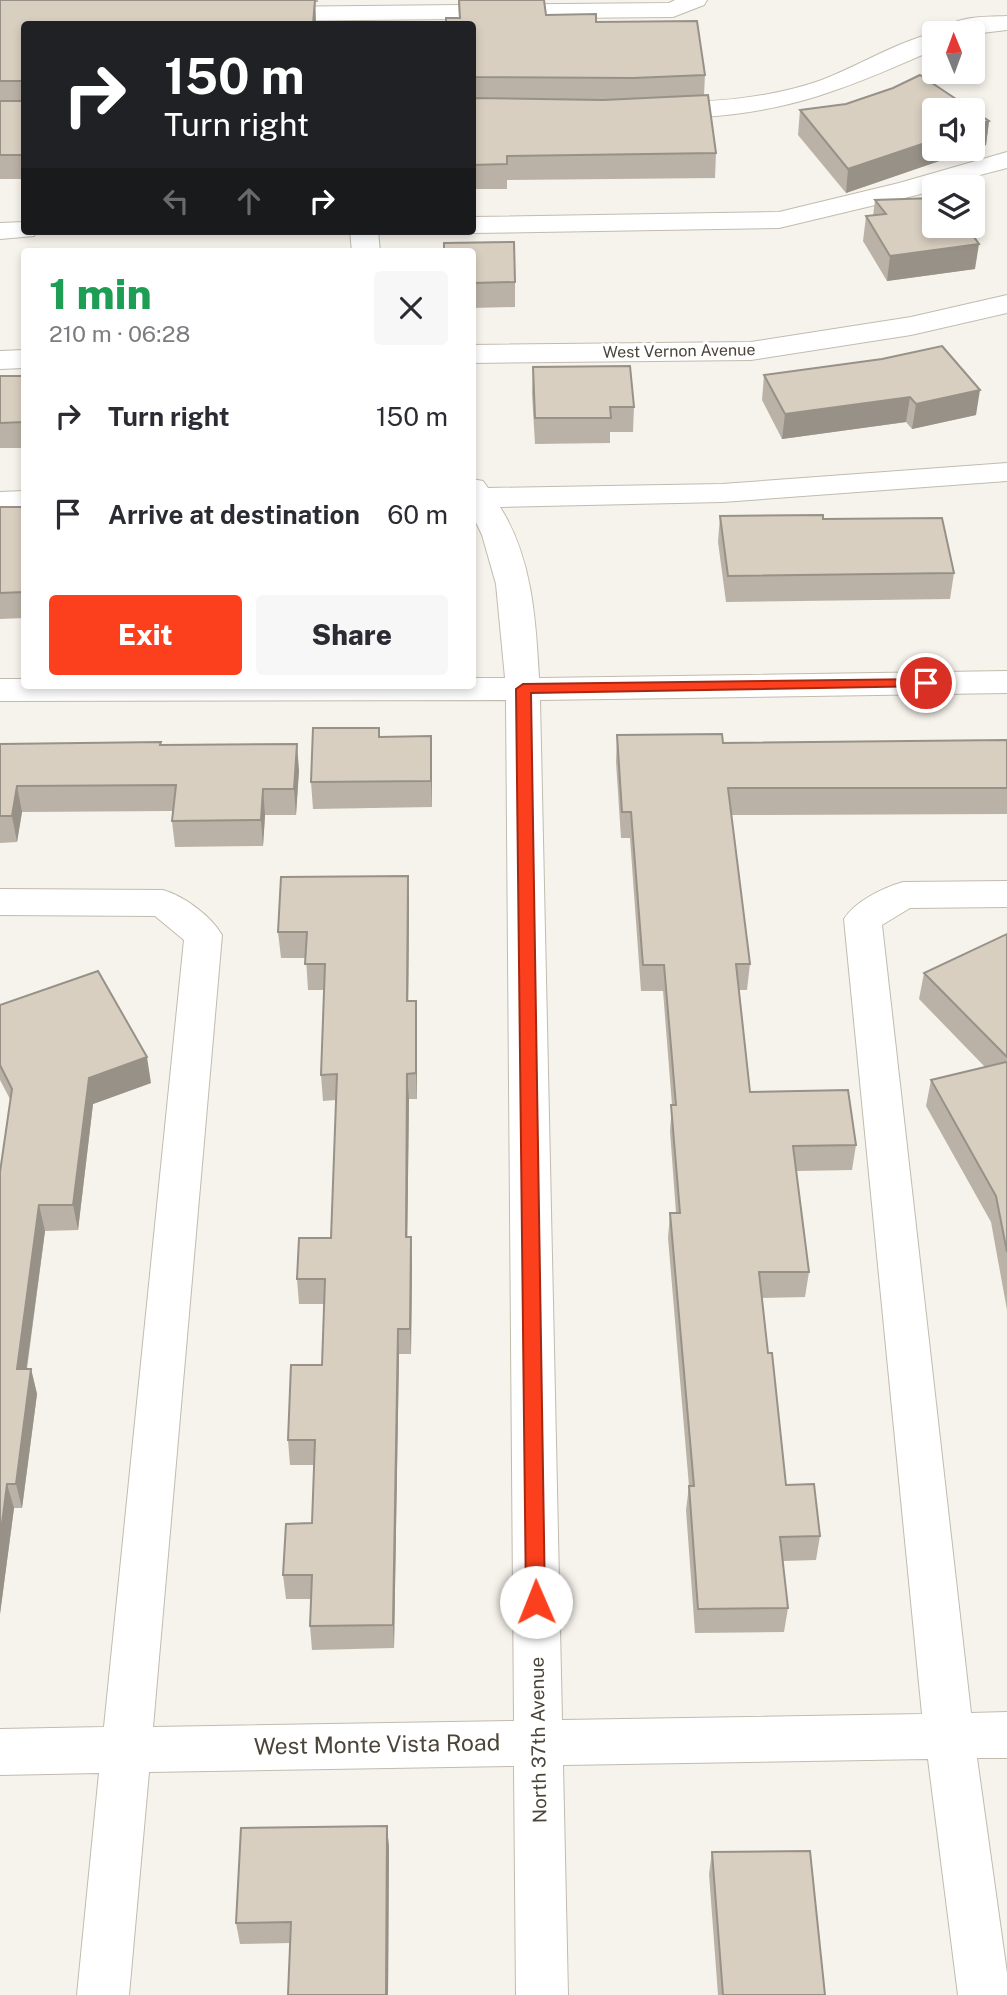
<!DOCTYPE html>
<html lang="en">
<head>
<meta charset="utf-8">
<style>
	body { margin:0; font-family:"Public Sans",sans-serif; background:#f7f7f7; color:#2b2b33; height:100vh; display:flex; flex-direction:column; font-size:26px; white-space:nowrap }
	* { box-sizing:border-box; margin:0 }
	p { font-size:23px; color:#7c7c81 }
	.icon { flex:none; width:38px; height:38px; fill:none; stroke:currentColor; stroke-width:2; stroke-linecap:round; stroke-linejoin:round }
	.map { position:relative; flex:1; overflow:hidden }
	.side { position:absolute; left:21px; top:248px; width:455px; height:441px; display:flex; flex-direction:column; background:#fff; border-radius:7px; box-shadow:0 4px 10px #0003 }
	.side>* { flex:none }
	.hud { position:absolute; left:21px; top:21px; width:455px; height:214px; border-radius:7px; box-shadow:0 4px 10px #0003; background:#202124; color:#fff; overflow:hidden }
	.needle { width:46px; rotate:359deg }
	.fabs { position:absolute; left:922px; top:21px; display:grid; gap:14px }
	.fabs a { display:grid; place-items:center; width:63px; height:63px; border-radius:7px; background:#fff; box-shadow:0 4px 10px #0003; font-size:35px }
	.pin { position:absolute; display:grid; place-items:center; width:60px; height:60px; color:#fff; margin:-30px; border:4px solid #fff; border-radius:50%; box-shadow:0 2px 7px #0007 }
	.me { position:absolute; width:77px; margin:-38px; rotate:359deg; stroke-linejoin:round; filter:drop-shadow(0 0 5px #0008) }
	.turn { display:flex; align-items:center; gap:24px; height:147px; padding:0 28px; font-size:32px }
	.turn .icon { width:91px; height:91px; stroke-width:2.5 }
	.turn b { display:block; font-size:49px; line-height:60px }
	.lanes { display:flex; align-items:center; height:66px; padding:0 28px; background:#0003; justify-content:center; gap:35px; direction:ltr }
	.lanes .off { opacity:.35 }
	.round { display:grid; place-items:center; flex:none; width:74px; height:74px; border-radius:7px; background:#f7f7f7 }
	.summary { display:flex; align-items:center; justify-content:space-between; height:119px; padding:0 28px }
	h1 { font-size:42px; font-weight:800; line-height:52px; color:#1e9e55 }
	.cta { display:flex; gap:14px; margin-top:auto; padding:14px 28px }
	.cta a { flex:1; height:80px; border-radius:7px; background:#fc3f1d; color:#fff; font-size:28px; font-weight:800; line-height:80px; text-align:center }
	.cta a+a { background:#f7f7f7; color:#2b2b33 }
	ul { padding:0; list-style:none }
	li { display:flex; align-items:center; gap:21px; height:98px; padding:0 28px }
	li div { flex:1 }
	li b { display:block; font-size:26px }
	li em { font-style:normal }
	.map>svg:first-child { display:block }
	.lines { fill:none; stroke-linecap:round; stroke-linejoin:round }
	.minor-casing { stroke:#c2bbae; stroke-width:2 }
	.minor { fill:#fff; fill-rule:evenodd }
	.wall { fill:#bab2a6 }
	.shaded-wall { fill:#979187 }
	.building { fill:#d8cfc1; stroke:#979187; stroke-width:2 }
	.route { fill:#fc3f1d; stroke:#a42913; stroke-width:2 }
	.labels { text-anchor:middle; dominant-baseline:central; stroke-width:6; stroke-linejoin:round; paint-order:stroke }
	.far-street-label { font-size:16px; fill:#4b4439; stroke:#fff }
	.street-label { font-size:19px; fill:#4b4439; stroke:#fff }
	.near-street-label { font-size:23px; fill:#4b4439; stroke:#fff }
</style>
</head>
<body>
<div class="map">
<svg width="1007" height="1995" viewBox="0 0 1007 1995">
	<rect width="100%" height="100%" fill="#f6f3ec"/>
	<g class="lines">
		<g class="minor-casing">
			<g id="minor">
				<polygon points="675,0 707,0 704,5 673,17 265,21 256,19 253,14 256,9 265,7 669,3"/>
				<path d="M1007 16V30L973 34 940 33C953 15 987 17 1007 16Z"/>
				<path d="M934 33V50C851 86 795 111 703 117 685 118 666 121 649 117L645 111 649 105 658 103C712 102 767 99 819 81 857 67 894 43 934 33Z"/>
				<polygon points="1007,152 1007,168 934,187 934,190 917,195 779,228 472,233 463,231 472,231 472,217 779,212 899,183"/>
				<polygon points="24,222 24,231 37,231 34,236 0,239 0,223"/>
				<polygon points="350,231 378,231 380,252 352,252"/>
				<polygon points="1007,295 1007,313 911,335 751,360 472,363 472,345 751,342 911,317"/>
				<polygon points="24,350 24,368 0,369 0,351"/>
				<path d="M1007 463V481L722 502 500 507C532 557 536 620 539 678L1007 671V693L540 700 562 1720 922 1714 844 919C855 901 883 888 903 882L1007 881V907L910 908 882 925 971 1713 1007 1712V1758H977L1007 1973V1995H958L928 1759 563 1765 568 1995H516L514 1766 149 1772 129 1995H77L99 1773 0 1775V1729L104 1727 184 940 155 916 0 915V889L163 890C184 896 211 916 222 935L153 1727 514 1721 506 700 0 701V679H24V686H472V678H505L496 584 482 535 472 514V479L483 481 488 488 722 484Z"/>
				<polygon points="24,491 24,509 0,510 0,492"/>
			</g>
		</g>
		<use href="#minor" class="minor"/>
	</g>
	<g class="wall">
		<polygon points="0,0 318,0 318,2 315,2 316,24 24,24 24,179 0,179"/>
		<polygon points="458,0 544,0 546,15 596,22 705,75 704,95 716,153 715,178 507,180 507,189 472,189 472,24 459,18"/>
		<polygon points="800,110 989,121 986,145 846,193 798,135"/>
		<polygon points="875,200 975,269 887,281 863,241 866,216 873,216"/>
		<polygon points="472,252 515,282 515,307 472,308"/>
		<polygon points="882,359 976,415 912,429 906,422 782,439 762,400 764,375"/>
		<polygon points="533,367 634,407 633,432 610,432 610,443 535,444 532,393"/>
		<rect x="0" y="376" width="24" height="72"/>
		<polygon points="0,507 24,507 24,618 0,619"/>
		<polygon points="720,516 823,519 954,573 950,599 726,602 718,542"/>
		<polygon points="379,728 380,737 432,763 432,807 313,809 311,782"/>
		<polygon points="617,735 723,743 1007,740 1007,814 731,815 750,964 747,990 739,990 750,1092 856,1145 852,1170 796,1171 809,1272 805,1297 762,1298 768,1353 786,1485 820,1536 816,1560 783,1561 788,1608 784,1632 695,1633 686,1510 689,1486 668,1238 670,1213 676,1213 670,1131 672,1105 663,991 641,991 630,838 621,838 616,762"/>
		<polygon points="0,744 161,745 299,770 296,815 265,815 263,846 175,847 172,821 173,811 22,812 17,842 0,843"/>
		<polygon points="408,876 409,902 408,1001 417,1027 417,1099 409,1099 407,1237 411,1237 412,1262 411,1354 399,1354 394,1648 312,1650 310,1626 311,1599 286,1599 283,1575 312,1523 314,1465 290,1465 288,1440 322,1365 324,1304 299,1304 297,1279 331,1238 336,1100 323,1101 321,1075 324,990 308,990 306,958 281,958 278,932"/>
		<polygon points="1007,934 1007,1310 991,1222 926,1106 931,1080 985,1067 919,999 924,973"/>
		<polygon points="0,1005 151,1083 93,1104 78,1230 45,1231 27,1369 31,1369 37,1394 22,1508 14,1508 0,1614 11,1101 0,1080"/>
		<polygon points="387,1826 389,1848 388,1995 288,1995 290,1943 240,1944 236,1923"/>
		<polygon points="712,1852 825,1995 718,1995 709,1874"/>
	</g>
	<g class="shaded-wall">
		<polygon points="315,0 316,24 313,24"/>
		<polygon points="989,121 986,145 846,193 848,169 934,140 934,149 973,149 973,127"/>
		<polygon points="979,244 975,269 887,281 890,256"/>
		<polygon points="980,390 976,415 912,429 916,404"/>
		<polygon points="910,397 906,422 782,439 785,414"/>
		<polygon points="431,736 432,763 432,807 431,781"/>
		<polygon points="297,744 299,770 296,815 294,789"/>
		<polygon points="17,786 22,812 17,842 12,816"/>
		<polygon points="263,789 265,815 263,846 261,820"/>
		<polygon points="408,876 409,902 408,1027 407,1001"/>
		<polygon points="416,1001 417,1027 417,1099 416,1073"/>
		<polygon points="147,1057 151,1083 93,1104 78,1230 73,1205 89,1078"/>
		<polygon points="407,1074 409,1099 407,1262 406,1237"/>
		<polygon points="39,1205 45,1231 23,1394 17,1369"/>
		<polygon points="411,1237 412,1262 411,1354 410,1329"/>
		<polygon points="398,1329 399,1354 394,1648 393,1625"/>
		<polygon points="31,1369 37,1394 22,1508 16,1484"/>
		<polygon points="7,1484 14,1508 0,1614 0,1539"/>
		<polygon points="387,1826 389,1848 388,1995 386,1995"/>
	</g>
	<g class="building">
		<polygon points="0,0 315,0 313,24 24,24 24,155 0,155 0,101 22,101 22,81 0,81"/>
		<polygon points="459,0 544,0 546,15 596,14 596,22 697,21 705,75 633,78 472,77 472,24 446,24 446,18 460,18"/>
		<polygon points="920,75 989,121 973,127 973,110 934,110 934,140 848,169 800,110 846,104 893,88"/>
		<polygon points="708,95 716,153 507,156 507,164 472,165 472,98 603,100"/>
		<polygon points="934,198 934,226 966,226 979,244 890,256 866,216 886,214 875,200"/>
		<polygon points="514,242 515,282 472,283 472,252 444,252 444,243"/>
		<polygon points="942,346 980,390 916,404 910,397 785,414 764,375 882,359"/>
		<polygon points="630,366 634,407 610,407 611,418 535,418 533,367"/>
		<polygon points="0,376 24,376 24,422 0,423"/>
		<polygon points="0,507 24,507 24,592 0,593"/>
		<polygon points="823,515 823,519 942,518 954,573 728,576 720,516"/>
		<polygon points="313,728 379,728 379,737 431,736 431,781 311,782"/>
		<polygon points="722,734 723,743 1007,740 1007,788 728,788 750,964 736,964 750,1092 848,1090 856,1145 793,1146 809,1272 759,1272 768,1353 772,1353 786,1485 814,1484 820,1536 780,1537 788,1608 698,1609 689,1486 694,1486 670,1213 680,1213 671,1105 676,1105 664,965 643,965 631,812 622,812 617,735"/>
		<polygon points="161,742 160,745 297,744 294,789 263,789 261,820 172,821 176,785 17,786 12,816 0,816 0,744"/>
		<polygon points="408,876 407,1001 416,1001 416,1073 407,1074 406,1237 411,1237 410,1329 398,1329 393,1625 310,1626 312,1575 283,1575 286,1524 312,1523 315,1440 288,1440 291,1365 322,1365 325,1279 297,1279 299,1238 331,1238 337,1074 321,1075 325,964 305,964 307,932 278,932 281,877"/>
		<polygon points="1007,934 1007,1057 924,973"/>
		<polygon points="98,971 147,1057 89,1078 73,1205 39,1205 17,1369 31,1369 16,1484 7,1484 0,1539 0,1172 12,1089 0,1065 0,1005"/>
		<polygon points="1006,1062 1007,1062 1007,1252 996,1196 931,1080"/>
		<polygon points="387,1826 386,1995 288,1995 291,1922 236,1923 241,1828"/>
		<polygon points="810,1851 825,1995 723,1995 712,1852"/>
	</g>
	<polygon class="route" points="926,679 931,680 931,686 531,693 545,1602 542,1608 536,1611 529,1608 526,1602 516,689 523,684"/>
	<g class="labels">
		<g class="far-street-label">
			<text transform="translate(679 351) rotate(-1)">West Vernon Avenue</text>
		</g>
		<g class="street-label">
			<text transform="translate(538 1740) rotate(-91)">North 37th Avenue</text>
		</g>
		<g class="near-street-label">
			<text transform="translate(377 1744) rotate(-1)">West Monte Vista Road</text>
		</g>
	</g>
</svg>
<div class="fabs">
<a><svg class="needle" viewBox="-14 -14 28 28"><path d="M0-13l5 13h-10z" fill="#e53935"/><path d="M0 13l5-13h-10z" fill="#7c7c81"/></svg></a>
<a><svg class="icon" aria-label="sound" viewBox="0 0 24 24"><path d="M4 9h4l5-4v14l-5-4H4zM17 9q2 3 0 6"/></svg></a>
<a><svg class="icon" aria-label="layers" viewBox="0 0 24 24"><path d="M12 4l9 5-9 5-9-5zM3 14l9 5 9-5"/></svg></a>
</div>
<div class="pin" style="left:926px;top:683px;background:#d93025"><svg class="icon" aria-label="arrive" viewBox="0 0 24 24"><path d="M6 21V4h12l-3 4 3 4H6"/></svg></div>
<svg class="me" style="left:536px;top:1602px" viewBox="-20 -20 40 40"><circle r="19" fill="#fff"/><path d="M0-13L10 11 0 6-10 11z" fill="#fc3f1d"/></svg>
<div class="hud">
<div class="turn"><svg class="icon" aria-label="right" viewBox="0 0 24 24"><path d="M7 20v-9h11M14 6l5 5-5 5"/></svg><div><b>150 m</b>Turn right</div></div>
<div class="lanes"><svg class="icon off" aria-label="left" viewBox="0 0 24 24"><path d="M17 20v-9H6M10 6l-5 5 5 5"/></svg><svg class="icon off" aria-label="ahead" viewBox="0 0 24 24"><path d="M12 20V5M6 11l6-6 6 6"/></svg><svg class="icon" aria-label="right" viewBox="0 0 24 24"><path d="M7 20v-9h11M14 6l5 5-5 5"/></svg></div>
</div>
<section class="side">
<div class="summary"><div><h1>1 min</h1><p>210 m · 06:28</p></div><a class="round"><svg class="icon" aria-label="close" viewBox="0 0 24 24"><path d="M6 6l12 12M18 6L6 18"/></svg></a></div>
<ul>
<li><svg class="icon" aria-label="right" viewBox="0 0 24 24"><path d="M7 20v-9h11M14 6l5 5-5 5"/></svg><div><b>Turn right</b></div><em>150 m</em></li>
<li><svg class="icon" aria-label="arrive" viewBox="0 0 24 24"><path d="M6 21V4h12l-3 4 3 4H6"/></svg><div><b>Arrive at destination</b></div><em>60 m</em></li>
</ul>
<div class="cta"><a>Exit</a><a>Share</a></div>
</section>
</div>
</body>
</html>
